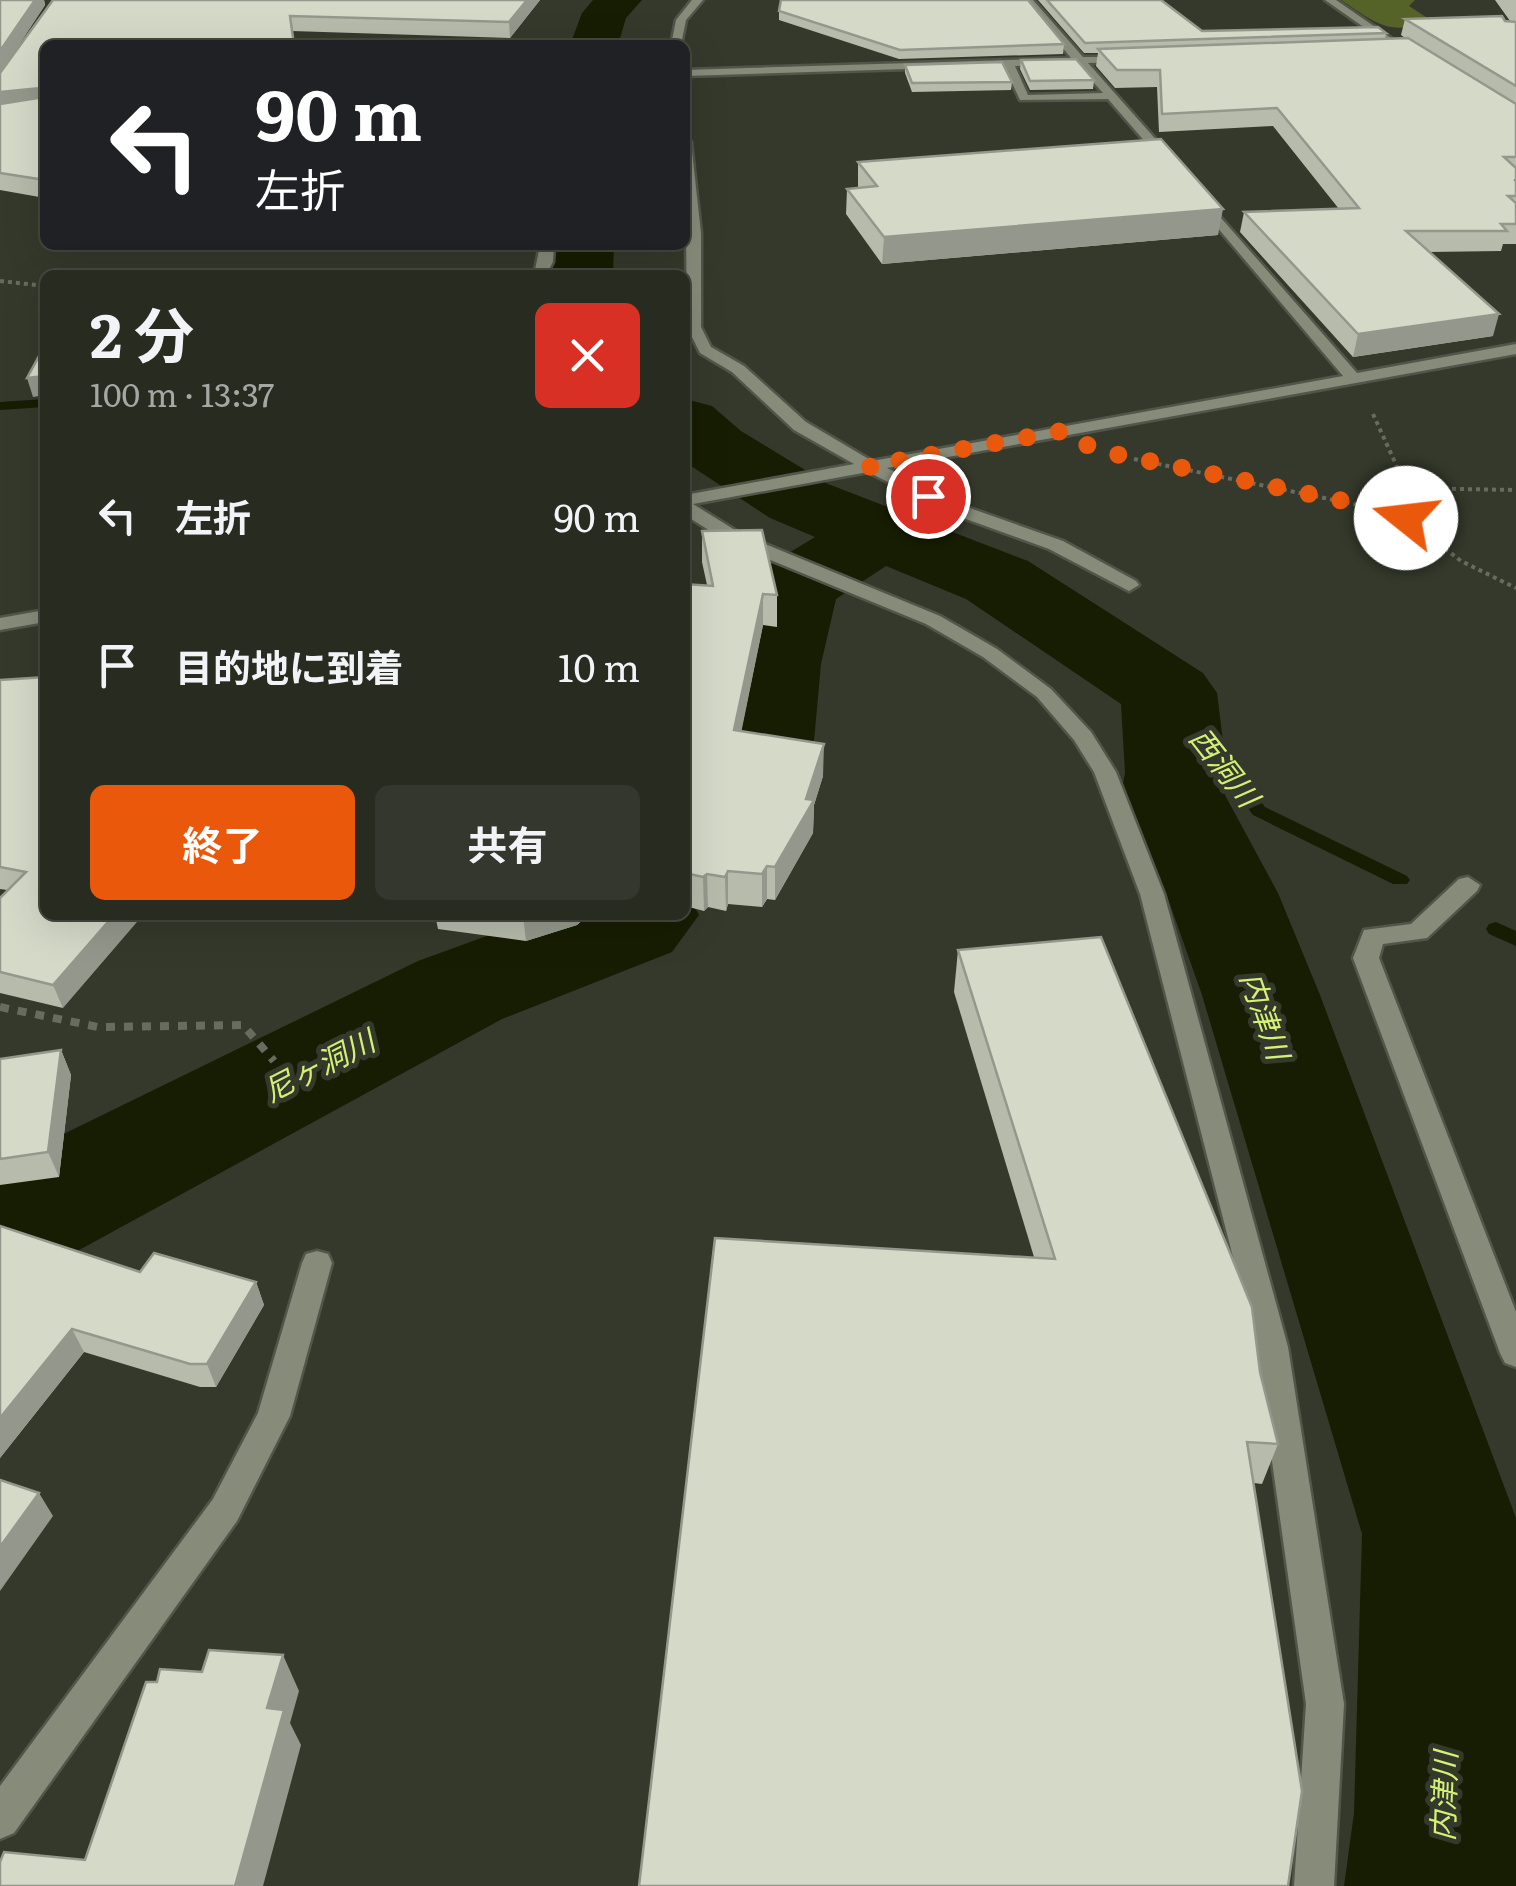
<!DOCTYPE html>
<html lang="ja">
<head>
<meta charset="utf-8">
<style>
	body { margin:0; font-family:Literata,"Noto Sans JP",serif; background:#34372d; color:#f1f3f6; height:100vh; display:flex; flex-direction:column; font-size:38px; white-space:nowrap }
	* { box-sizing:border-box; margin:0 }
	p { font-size:32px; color:#a5a7a5 }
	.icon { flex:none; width:55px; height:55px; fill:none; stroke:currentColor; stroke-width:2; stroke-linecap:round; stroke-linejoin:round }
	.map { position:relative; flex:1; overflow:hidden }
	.side { position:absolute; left:40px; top:270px; width:650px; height:650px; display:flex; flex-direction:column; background:#282b20; border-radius:15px; box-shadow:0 10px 40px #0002,0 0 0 2px #44473e }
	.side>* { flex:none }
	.top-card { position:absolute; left:40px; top:40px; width:650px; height:210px; border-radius:15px; box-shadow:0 10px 40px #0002,0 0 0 2px #44473e; background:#202124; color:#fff; overflow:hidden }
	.pin { position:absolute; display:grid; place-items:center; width:85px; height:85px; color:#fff; margin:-42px; border:5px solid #fff; border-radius:50%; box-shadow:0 2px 10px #0007 }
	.me { position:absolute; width:110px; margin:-55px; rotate:286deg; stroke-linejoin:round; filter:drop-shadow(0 0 8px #0008) }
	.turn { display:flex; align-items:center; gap:35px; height:210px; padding:0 50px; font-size:45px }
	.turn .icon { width:130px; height:130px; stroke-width:2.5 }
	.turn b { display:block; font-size:70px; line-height:85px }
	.round { display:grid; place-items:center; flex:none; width:105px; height:105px; border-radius:15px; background:#34372d }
	.overview { display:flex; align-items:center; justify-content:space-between; height:170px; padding:0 50px }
	h1 { font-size:60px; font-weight:700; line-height:75px }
	.primary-button { display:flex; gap:20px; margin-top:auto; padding:20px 50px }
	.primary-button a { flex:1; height:115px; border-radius:15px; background:#ea580c; color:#fff; font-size:40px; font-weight:700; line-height:115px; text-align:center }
	.primary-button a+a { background:#34372d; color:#f1f3f6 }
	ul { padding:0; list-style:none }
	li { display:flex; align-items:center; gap:30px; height:150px; padding:0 50px }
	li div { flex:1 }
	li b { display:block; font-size:38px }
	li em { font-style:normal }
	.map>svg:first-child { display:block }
	.green { fill:#556228 }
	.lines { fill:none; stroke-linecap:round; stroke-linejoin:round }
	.stream { fill:#171d02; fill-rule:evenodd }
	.river { fill:#171d02; fill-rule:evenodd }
	.minor-casing { stroke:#525549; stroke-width:5 }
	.path-far1 { stroke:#686b5f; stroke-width:4; stroke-dasharray:4 4; stroke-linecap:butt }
	.path { stroke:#686b5f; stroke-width:8; stroke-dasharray:9 9; stroke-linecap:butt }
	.minor { fill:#868b7a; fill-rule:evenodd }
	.wall { fill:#b6bbac }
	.shaded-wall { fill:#94988c }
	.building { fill:#d4d9c8; stroke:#94988c; stroke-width:2.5 }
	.route { stroke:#ea580c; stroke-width:18; stroke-dasharray:0 32.4 }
	.labels { text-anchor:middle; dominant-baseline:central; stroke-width:10; stroke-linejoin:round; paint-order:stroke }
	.water-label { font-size:30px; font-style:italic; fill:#d3f077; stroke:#35392b }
</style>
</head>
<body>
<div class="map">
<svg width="1516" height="1886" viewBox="0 0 1516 1886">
	<rect width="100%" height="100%" fill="#35392b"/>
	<path class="green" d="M1341 0H1415L1409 6 1429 19C1392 39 1373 21 1341 0Z"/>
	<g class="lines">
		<g class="stream">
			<polygon points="45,399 45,407 0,410 0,402"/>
			<polygon points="1169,688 1175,689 1265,807 1407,876 1410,880 1407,884 1393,884 1253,815 1161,693"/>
			<polygon points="1496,922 1516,931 1516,946 1489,934 1486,929 1489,924"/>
		</g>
		<g class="river">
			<polygon points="593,0 642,0 626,18 618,45 570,45 582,13"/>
			<polygon points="552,245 614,245 613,275 549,275"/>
			<polygon points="685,399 712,406 741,431 828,484 1028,561 1203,673 1217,693 1227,773 1225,795 1278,893 1320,995 1516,1518 1516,1886 1344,1886 1354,1813 1362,1534 1202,995 1166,893 1121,795 1125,773 1121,704 966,599 886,566 836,599 821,664 812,763 726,896 693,905 699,915 672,952 502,1019 48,1267 0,1283 0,1165 418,961 544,915 685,915 685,796 711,761 727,664 751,587 764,568 815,537 770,518 685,462"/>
		</g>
		<g class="minor-casing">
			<g id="minor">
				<polygon points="692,0 703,0 686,20 681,45 671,45 676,20"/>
				<path d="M1023 0H1033L1083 57H1134L1130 62 1088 63 1175 161V167H1167L1108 99 1020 100 1004 66 685 76V70L1071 58ZM1077 64 1103 93 1028 95 1015 66Z"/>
				<polygon points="1325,0 1336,0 1404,47 1395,49"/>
				<polygon points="685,138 691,142 701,233 701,327 711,347 744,366 806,422 872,461 1343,376 1195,201 1200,194 1357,373 1516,344 1516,354 887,468 964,506 1063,541 1136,581 1139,585 1129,591 1049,549 952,514 868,472 693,504 743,535 940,616 997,649 1051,689 1091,732 1116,772 1164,894 1288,1347 1344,1704 1334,1886 1294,1886 1306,1704 1256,1347 1140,894 1094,772 1074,740 1037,697 983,657 926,624 729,543 685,515 685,495 854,464 794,430 732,372 700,353 687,327"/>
				<polygon points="540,245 554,245 553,262 546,275 534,275"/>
				<polygon points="45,610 45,622 0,630 0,618"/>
				<polygon points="1468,877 1480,885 1477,891 1427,938 1383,944 1379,958 1516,1312 1516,1367 1505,1363 1500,1353 1353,958 1364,930 1411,924 1459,879"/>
				<polygon points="317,1251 328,1254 332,1263 290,1416 237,1521 14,1833 0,1839 0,1786 213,1499 258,1413 302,1263 306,1254"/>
			</g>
		</g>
		<g class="path-far1">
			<polyline points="0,281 45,286"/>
			<polyline points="1373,414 1403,480 1406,518 1461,561 1516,588"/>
			<polyline points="1134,459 1407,515"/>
			<polyline points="1404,488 1516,490"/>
		</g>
		<polyline class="path" points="0,1007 98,1027 243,1025 274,1061"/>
		<use href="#minor" class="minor"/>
	</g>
	<g class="wall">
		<polygon points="0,0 44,0 45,5 5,66 53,0 540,0 510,38 292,31 45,45 45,198 0,190"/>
		<polygon points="1038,0 1161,0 1202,31 1386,33 1385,39 1405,38 1401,35 1405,19 1510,21 1495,0 1516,0 1516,244 1503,244 1501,251 1429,252 1493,336 1353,357 1240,232 1244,212 1339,209 1273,126 1159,132 1157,87 1115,88 1096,66 1098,53 1084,53"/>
		<polygon points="779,11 1064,44 1063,54 899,59 779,20"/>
		<polygon points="1021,60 1094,80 1093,89 1030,90 1020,69"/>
		<polygon points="905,65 1012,82 1011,90 912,92 905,73"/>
		<polygon points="858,162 1218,235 882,264 846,214 847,189 858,188"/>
		<polygon points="702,531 777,595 777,627 763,625 741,731 823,776 814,805 813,833 775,900 767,899 762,907 728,904 726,911 708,907 704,911 685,906 685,584 707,585 702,562"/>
		<polygon points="0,680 63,1008 0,993 0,898 7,890 0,889"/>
		<polygon points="435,915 588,915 577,925 526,941 438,929"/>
		<polygon points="958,950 1260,1372 1278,1444 1262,1484 1254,1483 1034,1257 954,992"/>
		<polygon points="61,1050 71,1075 59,1177 0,1185 0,1059"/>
		<polygon points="0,1226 140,1272 256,1282 264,1305 216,1387 200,1387 84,1352 0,1458"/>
	</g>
	<g class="shaded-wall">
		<polygon points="35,0 44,0 45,5 0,74 0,51"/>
		<polygon points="527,0 540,0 510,38 509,22"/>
		<polygon points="40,88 45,104 0,109 0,92"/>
		<polygon points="1223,209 1218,235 882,264 884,237"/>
		<polygon points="1499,314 1493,336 1353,357 1358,334"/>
		<polygon points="45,376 45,395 33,397 27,378"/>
		<polygon points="763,594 763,625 735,763 734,730"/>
		<polygon points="824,744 823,776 814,805 813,833 775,900 775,867 806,799"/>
		<polygon points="767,866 767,899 762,907 762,874"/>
		<polygon points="728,871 728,904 726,911 725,877"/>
		<polygon points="707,874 708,907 704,911 703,877"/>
		<polygon points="114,915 143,915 63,1008 53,985"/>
		<polygon points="523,915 588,915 577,925 526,941"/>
		<polygon points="61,1050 71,1075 59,1177 48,1152"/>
		<polygon points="256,1282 264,1305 216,1387 207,1364"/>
		<polygon points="72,1329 84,1352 0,1458 0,1418"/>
		<polygon points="39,1493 53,1516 0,1591 0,1547"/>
		<polygon points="283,1655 299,1691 290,1723 301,1745 263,1886 235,1886 267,1708"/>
	</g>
	<g class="building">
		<polygon points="0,0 35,0 0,51"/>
		<polygon points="53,0 527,0 509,22 290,16 294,45 45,45 45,180 0,173 0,104 44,97 40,88 0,92 0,73"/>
		<polygon points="781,0 1028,0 1064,44 900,50 779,11"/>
		<polygon points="1047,0 1161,0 1202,31 1378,27 1386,33 1085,43"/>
		<polygon points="1502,16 1505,21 1516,22 1516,86 1405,19"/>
		<polygon points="1408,38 1516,104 1516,157 1504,157 1516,168 1516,180 1514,180 1516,181 1516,196 1508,196 1516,203 1516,224 1501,224 1507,231 1406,231 1499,314 1358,334 1244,212 1359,208 1277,108 1162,114 1160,70 1117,70 1098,49"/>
		<polygon points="1076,59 1094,80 1030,81 1021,60"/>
		<polygon points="1002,62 1012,82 912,83 905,65"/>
		<polygon points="1161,139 1223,209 884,237 847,189 877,186 858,162"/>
		<polygon points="141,271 140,275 83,275 84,273"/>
		<polygon points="45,345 45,376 27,378"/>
		<polygon points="762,530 777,595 763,594 734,730 824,744 806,799 814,800 775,867 767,866 762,874 728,871 725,877 707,874 703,877 685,873 685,584 713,586 702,531"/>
		<polygon points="45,677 45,915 114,915 53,985 0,972 0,898 26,872 0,867 0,680"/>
		<polygon points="1101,937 1252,1307 1260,1372 1278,1444 1247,1442 1302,1791 1288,1886 639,1886 715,1238 1055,1259 958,950"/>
		<polygon points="61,1050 48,1152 0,1159 0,1059"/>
		<polygon points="0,1226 140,1272 154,1253 256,1282 207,1364 190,1364 72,1329 0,1418"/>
		<polygon points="0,1480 39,1493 0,1547"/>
		<polygon points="209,1650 283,1655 267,1708 284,1710 235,1886 0,1886 0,1862 4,1852 85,1860 146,1682 157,1682 160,1669 202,1672"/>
	</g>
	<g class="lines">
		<polyline class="route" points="928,496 869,466 1062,431 1078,442 1115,454 1407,514 1406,518"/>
	</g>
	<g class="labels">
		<g class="water-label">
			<text transform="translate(1226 766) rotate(52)">西洞川</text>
			<text transform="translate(1267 1015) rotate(71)">内津川</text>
			<text transform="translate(318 1064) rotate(-27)">尼ヶ洞川</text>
			<text transform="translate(1442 1796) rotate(-88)">内津川</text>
		</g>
	</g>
</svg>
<div class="pin" style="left:928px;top:496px;background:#d93025"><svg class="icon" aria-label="arrive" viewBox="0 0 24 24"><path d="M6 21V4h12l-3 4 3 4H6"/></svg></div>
<svg class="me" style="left:1406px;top:518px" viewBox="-20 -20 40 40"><circle r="19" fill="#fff"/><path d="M0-13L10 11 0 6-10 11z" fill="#ea580c"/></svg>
<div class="top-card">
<div class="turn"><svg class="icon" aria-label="left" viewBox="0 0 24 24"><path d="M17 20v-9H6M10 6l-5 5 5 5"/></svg><div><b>90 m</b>左折</div></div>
</div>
<section class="side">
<div class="overview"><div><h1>2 分</h1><p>100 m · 13:37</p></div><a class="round" style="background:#d93025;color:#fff"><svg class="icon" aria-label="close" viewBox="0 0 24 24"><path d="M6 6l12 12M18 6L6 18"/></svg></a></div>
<ul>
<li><svg class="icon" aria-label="left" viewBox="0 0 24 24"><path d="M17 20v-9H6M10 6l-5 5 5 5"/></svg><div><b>左折</b></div><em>90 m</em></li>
<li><svg class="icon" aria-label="arrive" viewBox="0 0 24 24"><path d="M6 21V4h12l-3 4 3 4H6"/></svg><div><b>目的地に到着</b></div><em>10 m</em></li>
</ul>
<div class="primary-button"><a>終了</a><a>共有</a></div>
</section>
</div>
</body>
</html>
